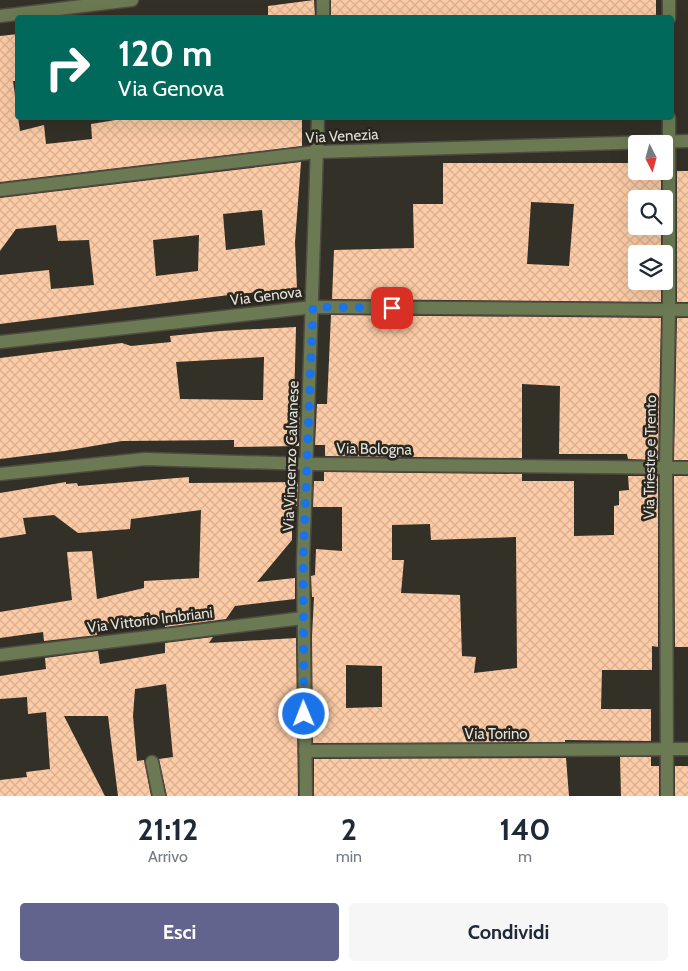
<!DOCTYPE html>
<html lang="it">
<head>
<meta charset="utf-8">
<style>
	body { margin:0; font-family:Cabin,sans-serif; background:#f6f6f7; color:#1f2937; height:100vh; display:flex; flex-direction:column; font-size:19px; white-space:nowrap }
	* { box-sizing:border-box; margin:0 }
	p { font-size:16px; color:#747a83 }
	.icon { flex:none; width:28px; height:28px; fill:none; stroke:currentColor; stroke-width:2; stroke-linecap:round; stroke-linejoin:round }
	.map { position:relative; height:796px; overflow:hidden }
	.side { display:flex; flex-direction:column; background:#fff; flex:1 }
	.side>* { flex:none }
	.top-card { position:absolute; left:15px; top:15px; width:659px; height:105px; border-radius:5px; box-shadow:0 5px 20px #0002; background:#00695c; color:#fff; overflow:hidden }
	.needle { width:32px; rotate:174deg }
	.controls { position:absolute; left:628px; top:135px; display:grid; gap:10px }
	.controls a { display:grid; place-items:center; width:45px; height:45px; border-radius:5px; background:#fff; box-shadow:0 5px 20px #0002; font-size:25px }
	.pin { position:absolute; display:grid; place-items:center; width:42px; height:42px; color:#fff; margin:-21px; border-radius:10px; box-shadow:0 2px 8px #0006 }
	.me { position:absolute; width:55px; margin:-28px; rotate:359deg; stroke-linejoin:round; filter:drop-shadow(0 0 4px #0008) }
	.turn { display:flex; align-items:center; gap:18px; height:105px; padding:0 20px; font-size:22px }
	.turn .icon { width:65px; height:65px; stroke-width:2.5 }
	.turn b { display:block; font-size:35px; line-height:42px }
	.eta { display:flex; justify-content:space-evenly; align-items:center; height:85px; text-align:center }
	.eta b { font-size:30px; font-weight:700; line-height:35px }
	.cta { display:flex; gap:10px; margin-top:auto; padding:10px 20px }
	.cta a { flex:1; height:58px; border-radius:5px; background:#62648e; color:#fff; font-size:20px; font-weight:700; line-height:58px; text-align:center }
	.cta a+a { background:#f6f6f7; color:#1f2937 }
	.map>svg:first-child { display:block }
	.building { fill:url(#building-cross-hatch); fill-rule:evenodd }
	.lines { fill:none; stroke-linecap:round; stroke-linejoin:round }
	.minor-casing { stroke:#4f4c44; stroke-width:15 }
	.minor { stroke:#6b7a52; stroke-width:12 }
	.route { stroke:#1a73e8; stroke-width:9; stroke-dasharray:0 16.2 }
	.labels { text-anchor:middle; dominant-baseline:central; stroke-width:5; stroke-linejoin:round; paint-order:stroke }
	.street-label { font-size:15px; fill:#e3e1dc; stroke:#29261e }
</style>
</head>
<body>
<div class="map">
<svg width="688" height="796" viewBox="0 0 688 796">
	<defs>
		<pattern id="building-cross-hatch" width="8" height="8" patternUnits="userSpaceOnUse" patternTransform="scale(1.25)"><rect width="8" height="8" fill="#fdcba5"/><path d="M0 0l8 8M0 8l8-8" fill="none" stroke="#d8b091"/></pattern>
	</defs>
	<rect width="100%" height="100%" fill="#333027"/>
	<g class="building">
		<polygon points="314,0 315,18 268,18 268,6"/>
		<rect x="331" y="0" width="325" height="18"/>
		<polygon points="18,34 18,81 13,81 20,131 44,125 46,144 92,139 91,124 128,118 302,118 302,146 0,182 0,36"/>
		<path d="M301 162 295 242 297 288 229 295 0 324V275L49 270 51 289 94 285 89 240 58 241 56 225 16 229 0 251V198ZM262 210 265 245 226 250 223 214ZM199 235 198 271 156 276 153 240Z"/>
		<path d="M443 163H636V171H661V199H636V226H661V254H636V281H661V302L332 299 334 250 414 248 413 204H443ZM531 202 574 204 569 266 527 264Z"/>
		<rect x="677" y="171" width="11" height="131"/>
		<polygon points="331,315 661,318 658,460 628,459 627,454 559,454 560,386 522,384 522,458 325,456 325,445 315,445 317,404 327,404"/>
		<polygon points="677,318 688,318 688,460 674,460"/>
		<path d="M296 327 294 404H300L299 446 234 447V440L122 441 64 451 0 459V358L122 343 131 346 171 342 170 336 220 331ZM264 357 263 400 180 399 176 362Z"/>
		<path d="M324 472 522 474V481H574V536L614 535V506L619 505V491L629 490 628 476H658V647L652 646V670H602L601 709H651V741L565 740V742L313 743 312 636 314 597H312L311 576 315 575 316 549 342 551V507H313L314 481H324ZM430 524 431 540 516 537 517 668 474 673 476 657 462 656 460 595 401 593 404 560H392V525ZM346 665 382 666V707L346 708Z"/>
		<polygon points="674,476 688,476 688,647 675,647"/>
		<polygon points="189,477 189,483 298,482 297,506 292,506 292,540 257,582 295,578 295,599 235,606 226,619 165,627 165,620 96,624 97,635 44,641 43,632 0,638 0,612 72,600 67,552 92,551 97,599 144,588 144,581 199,578 201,510 131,519 130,529 78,533 54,515 23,518 26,534 0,538 0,493 66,482 66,484 77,483 78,486"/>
		<polygon points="213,637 209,643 296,638 298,796 167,796 159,759 173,757 166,684 135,689 133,716 137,761 144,760 151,796 118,796 108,716 64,716 105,796 0,796 0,780 27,777 26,772 50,769 46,712 28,714 27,697 0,699 0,676 46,669 45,658 98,651 100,664 165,653 165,643"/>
		<polygon points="620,757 651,757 651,766 659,766 659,796 621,796"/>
		<polygon points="566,758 569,796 314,796 314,759"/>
		<rect x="675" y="766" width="13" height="30"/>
	</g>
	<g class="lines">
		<g class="minor-casing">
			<g id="minor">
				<polyline points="0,16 132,0"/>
				<polyline points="323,18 323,0"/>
				<polyline points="669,18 669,0"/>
				<polyline points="0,190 317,152 688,141"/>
				<polyline points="0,342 313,307 688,310"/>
				<polyline points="0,474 145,459 309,464 688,468"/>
				<polyline points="0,655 303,618"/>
				<polyline points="305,751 688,749"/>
				<polyline points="152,762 159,796"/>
				<polyline points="306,796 303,564 318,118"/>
				<polyline points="667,796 666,468 669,310 669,118"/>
			</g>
		</g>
		<use href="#minor" class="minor"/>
	</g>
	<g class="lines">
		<polyline class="route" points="304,714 303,564 313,307 392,308"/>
	</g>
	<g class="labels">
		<g class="street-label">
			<text transform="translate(342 136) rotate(-3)">Via Venezia</text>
			<text transform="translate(266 296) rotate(-7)">Via Genova</text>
			<text transform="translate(374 449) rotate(1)">Via Bologna</text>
			<text transform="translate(291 456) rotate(-88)">Via Vincenzo Calvanese</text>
			<text transform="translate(650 457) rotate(-89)">Via Triestre e Trento</text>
			<text transform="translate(150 620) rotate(-7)">Via Vittorio Imbriani</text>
			<text x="496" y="734">Via Torino</text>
		</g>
	</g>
</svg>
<div class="controls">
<a><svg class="needle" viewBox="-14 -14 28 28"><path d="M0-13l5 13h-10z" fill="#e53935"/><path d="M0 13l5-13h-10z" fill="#747a83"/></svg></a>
<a><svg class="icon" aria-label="search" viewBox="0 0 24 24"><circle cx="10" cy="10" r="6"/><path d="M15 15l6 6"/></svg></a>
<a><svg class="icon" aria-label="layers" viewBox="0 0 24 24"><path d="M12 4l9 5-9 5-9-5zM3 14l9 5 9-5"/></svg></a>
</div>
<div class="pin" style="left:392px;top:308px;background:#d93025"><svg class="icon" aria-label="arrive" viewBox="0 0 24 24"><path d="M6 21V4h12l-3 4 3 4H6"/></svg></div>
<svg class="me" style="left:304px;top:714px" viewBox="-20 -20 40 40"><circle r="17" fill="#1a73e8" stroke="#fff" stroke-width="3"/><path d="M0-11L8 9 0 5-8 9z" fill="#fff"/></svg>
<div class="top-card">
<div class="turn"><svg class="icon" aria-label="right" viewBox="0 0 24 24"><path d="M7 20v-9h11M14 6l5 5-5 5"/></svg><div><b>120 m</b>Via Genova</div></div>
</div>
</div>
<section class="side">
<div class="eta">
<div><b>21:12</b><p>Arrivo</p></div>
<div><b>2</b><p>min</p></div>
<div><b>140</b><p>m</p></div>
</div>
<div class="cta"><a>Esci</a><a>Condividi</a></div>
</section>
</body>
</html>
